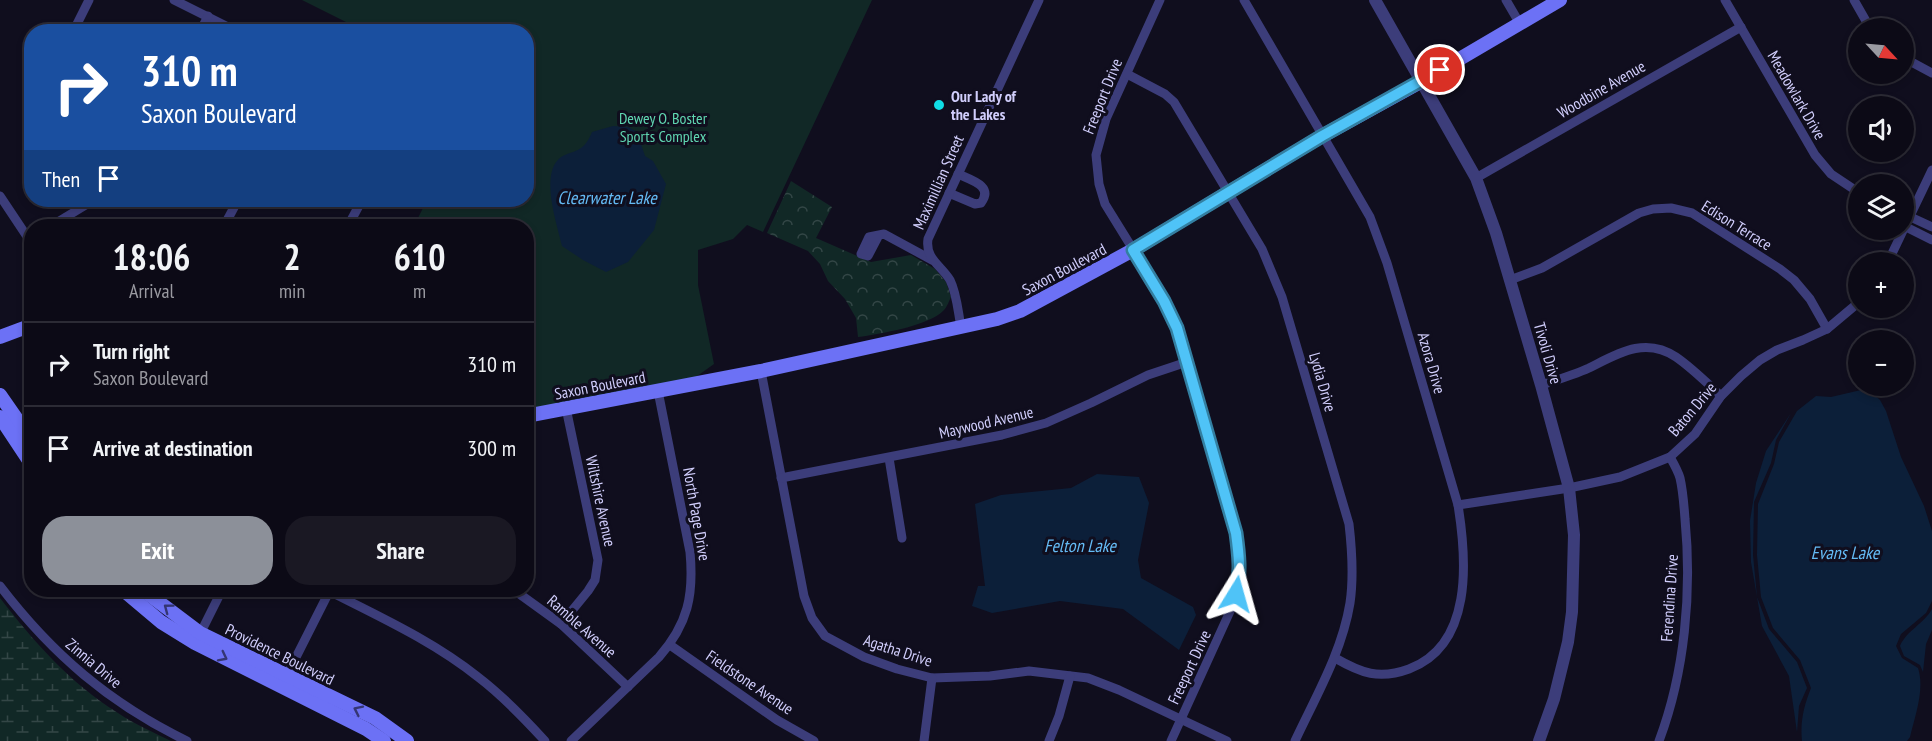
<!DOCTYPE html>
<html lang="en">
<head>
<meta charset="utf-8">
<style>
	body { margin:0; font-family:"PT Sans Narrow",sans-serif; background:#1a1823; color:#f1f3f6; height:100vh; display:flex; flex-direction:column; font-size:22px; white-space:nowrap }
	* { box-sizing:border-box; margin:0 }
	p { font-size:20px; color:#9a9aa1 }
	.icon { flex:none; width:33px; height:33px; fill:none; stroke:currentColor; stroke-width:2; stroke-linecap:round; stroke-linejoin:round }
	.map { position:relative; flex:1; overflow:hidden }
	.drawer { position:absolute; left:24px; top:219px; width:510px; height:378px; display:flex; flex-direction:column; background:#0c0a16; border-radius:24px; box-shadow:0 3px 9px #0003,0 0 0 2px #2c2b35 }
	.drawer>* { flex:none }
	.guide { position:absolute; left:24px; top:24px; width:510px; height:183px; border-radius:24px; box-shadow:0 3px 9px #0003,0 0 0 2px #2c2b35; background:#1a4fa0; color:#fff; overflow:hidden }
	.needle { width:39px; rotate:116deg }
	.buttons { position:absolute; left:1848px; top:18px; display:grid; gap:12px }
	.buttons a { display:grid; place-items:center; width:66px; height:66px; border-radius:50%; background:#0c0a16; box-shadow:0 3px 9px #0003,0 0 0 2px #2c2b35; font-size:30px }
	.pin { position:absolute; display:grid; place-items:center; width:51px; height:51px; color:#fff; margin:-26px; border:3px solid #fff; border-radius:50%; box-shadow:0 2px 6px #0007 }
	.me { position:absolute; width:66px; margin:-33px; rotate:8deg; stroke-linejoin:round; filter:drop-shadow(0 0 4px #0008) }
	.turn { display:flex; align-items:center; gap:21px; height:126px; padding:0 18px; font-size:27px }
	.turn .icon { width:78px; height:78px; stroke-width:2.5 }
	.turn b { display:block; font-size:42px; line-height:51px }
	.then { display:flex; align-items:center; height:57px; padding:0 18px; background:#0003; gap:12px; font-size:22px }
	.eta { display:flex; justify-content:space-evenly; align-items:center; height:102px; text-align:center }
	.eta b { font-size:36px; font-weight:800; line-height:42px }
	.button { display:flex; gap:12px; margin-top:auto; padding:12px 18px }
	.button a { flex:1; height:69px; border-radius:24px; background:#8c9099; color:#fff; font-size:24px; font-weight:800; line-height:69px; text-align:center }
	.button a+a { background:#1a1823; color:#f1f3f6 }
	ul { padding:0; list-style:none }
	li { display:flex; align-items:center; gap:18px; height:84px; padding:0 18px; border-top:2px solid #2c2b35 }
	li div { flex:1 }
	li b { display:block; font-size:22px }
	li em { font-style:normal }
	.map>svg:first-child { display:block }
	.forest { fill:url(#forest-crowns) }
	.wetland { fill:url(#wetland-marsh) }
	.green { fill:#112826 }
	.water { fill:#0c1f39 }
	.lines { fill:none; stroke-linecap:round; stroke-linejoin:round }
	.minor { stroke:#3c3d7a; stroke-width:9 }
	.tertiary { stroke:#3c3d7a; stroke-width:12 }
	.secondary { stroke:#6c71f5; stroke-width:14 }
	.oneway { stroke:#353674 }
	.route-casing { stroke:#337fa1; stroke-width:15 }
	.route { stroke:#4fc3f7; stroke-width:10 }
	.poi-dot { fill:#10dde6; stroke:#100e1e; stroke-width:2 }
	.labels { text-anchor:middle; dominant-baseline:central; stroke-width:6; stroke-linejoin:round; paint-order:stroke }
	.street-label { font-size:16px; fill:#d1cefc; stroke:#100e1e }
	.poi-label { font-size:16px; font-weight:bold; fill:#d1cefc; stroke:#100e1e; text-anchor:start }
	.park-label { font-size:16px; fill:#60d6b1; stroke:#100e1e }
	.water-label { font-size:18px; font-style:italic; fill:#64baf4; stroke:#100e1e }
</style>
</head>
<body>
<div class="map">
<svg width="1932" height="741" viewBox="0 0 1932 741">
	<defs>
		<pattern id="forest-crowns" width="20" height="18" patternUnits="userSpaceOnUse" patternTransform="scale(1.5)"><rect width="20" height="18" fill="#112826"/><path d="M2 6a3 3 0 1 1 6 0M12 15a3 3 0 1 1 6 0" fill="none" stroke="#334646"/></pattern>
		<pattern id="wetland-marsh" width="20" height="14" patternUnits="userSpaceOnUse" patternTransform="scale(1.5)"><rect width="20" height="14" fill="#112826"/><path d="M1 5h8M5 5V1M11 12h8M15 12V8" fill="none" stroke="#334646"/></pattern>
	</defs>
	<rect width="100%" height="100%" fill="#100e1e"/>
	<path class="forest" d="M791 181 832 207 816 238 871 262 911 255 935 269 946 282 951 297C949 301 947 307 944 310 929 326 879 334 858 337L856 318 845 299 828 281 820 264 808 251 767 233Z"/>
	<path class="wetland" d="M0 598C34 642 70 683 118 713 134 724 153 732 171 741H0Z"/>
	<polygon class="green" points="302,0 872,0 763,232 747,225 733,239 698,250 698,285 714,364 693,379 527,412 526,226 414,226 427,200 526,200 527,139 534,133 527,124 526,32 364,31"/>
	<g class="water">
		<path d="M613 126 628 127 637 132 645 156 653 161 666 184 654 230 628 262 606 272 583 260 562 246C557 224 539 173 561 157 564 155 567 154 570 153 583 149 587 144 592 132Z"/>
		<path d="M1861 390H1869L1880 400 1886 411 1901 457 1924 506 1932 531V601L1926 613 1901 634 1896 646 1902 658 1918 668C1925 689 1915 716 1910 737L1907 741H1802C1800 721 1804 706 1811 688L1800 660 1773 628 1761 597 1757 555 1758 504 1774 464 1779 442 1797 411 1816 396 1831 397Z"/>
		<polygon points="1791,413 1776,440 1771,463 1754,502 1753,555 1757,597 1769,629 1797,662 1807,688 1799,706 1797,732 1789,676 1762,626 1751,562 1750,521 1756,483 1766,451"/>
		<polygon points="1097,474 1139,477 1149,503 1138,560 1141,578 1193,607 1196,615 1179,650 1123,609 1060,601 992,613 972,606 978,586 985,586 975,504 1001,495 1071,488"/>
		<path d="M1932 609V630L1926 644 1923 672 1920 665 1904 656 1900 646C1907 630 1924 624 1932 609Z"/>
	</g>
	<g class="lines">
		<g class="minor">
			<polyline points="174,0 238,32"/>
			<polyline points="1160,0 1106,119 1096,155 1099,184 1105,204 1165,301 1177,328 1236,533 1240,562 1239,581 1232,607 1171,741"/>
			<path d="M1244 0 1370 217 1387 263 1458 505C1467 561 1473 645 1409 669 1379 680 1361 673 1335 658"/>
			<polyline points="1506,0 1520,24"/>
			<polyline points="1725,0 1815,155 1831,174 1858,192"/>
			<polyline points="1854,0 1870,28"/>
			<polyline points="73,32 89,0"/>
			<polyline points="200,32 208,16"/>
			<polyline points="1904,58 1932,73"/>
			<path d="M1127 74 1165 94 1174 102 1262 249 1282 297 1349 524C1352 550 1354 576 1350 603 1342 652 1316 696 1295 741"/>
			<polyline points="526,134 527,133"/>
			<polyline points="1476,178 1741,27"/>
			<path d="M949 193 975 204 981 203C994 186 971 180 958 174"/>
			<polyline points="0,196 32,244"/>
			<polyline points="1904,214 1932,227"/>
			<polyline points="51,226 94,200"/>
			<polyline points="224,226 238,200"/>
			<polyline points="348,226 362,200"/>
			<polyline points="1906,227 1932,240"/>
			<polyline points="879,235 868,256 861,254 869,237 884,234 932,260"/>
			<polyline points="1888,262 1932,170"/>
			<polyline points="1510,280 1542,268 1639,213 1653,209 1671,208 1692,213 1780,269 1794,280 1810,299 1827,329"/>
			<path d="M961 327C958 312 957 294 950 280 941 265 925 259 928 239L1039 0"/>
			<polyline points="761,371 804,596 812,618 825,636 864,657 897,669 932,678 990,676 1029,671 1088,678 1119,690 1227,741"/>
			<path d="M1541 385C1557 380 1574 375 1589 368 1617 354 1645 336 1676 357 1692 368 1707 383 1721 396"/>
			<polyline points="889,458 902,538"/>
			<polyline points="781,478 1002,435 1046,423 1091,403 1148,375 1187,362"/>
			<polyline points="1458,505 1569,488 1620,477 1670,457 1695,434 1721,396 1741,376 1760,360 1777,350 1803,340 1827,329 1858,303"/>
			<path d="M0 586C52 654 109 703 187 741"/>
			<polyline points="514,590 561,624 628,687"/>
			<path d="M329 591C380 617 433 641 478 677 503 696 524 718 545 741"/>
			<polyline points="561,624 588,591 595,580 598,560 566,408"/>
			<polyline points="199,636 222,590"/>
			<polyline points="670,645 777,720 814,741"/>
			<polyline points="285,679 330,590"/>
			<path d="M571 741 659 657C688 624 694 595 690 552L658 391"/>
			<polyline points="924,741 932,678"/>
			<polyline points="1049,741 1059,716 1070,676"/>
			<path d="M1659 741C1685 672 1692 592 1685 519 1684 505 1683 491 1680 478 1678 471 1674 464 1670 457"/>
		</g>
		<polyline class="tertiary" points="1375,0 1476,178 1496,233 1541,385 1569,488 1574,535 1572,612 1568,642 1554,699 1539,741"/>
		<g class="secondary">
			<polyline points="0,337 32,325"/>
			<polyline points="0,395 32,441"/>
			<polyline points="526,416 761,371 997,319 1020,311 1133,250 1322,136 1422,81 1560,0"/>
			<polyline points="0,417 32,465"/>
			<polyline points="123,590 161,622 195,643 366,729 384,741"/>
			<polyline points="143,590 200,633 375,718 407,741"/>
		</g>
	</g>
	<defs><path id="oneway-chevron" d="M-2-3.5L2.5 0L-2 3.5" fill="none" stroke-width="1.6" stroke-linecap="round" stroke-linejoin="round" transform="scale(1.5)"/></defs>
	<g class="oneway">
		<use href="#oneway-chevron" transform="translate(168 608) rotate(-143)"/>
		<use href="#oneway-chevron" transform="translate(223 657) rotate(27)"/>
		<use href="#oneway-chevron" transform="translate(358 710) rotate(-154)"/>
	</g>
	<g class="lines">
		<g class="route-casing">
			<path id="route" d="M1236 594C1241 573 1239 555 1236 533L1177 328 1164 301 1133 250 1322 136 1440 70"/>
		</g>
		<use href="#route" class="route"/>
	</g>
	<circle class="poi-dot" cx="939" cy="105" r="6"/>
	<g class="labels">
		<g class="street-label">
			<text transform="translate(1601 89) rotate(-30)">Woodbine Avenue</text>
			<text transform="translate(1797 95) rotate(60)">Meadowlark Drive</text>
			<text transform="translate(1102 96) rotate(-68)">Freeport Drive</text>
			<text transform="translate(938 182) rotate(-66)">Maximillian Street</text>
			<text transform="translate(1737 225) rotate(32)">Edison Terrace</text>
			<text transform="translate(1064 269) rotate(-28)">Saxon Boulevard</text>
			<text transform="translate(1548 353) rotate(74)">Tivoli Drive</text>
			<text transform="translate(1432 363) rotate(74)">Azora Drive</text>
			<text transform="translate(1323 382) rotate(74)">Lydia Drive</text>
			<text transform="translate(600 385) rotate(-11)">Saxon Boulevard</text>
			<text transform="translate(1692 409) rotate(-50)">Baton Drive</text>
			<text transform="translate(986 422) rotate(-13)">Maywood Avenue</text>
			<text transform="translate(601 501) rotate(78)">Wiltshire Avenue</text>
			<text transform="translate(697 514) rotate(80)">North Page Drive</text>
			<text transform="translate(1669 598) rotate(-86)">Ferendina Drive</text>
			<text transform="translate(582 626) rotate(41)">Ramble Avenue</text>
			<text transform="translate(898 650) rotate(18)">Agatha Drive</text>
			<text transform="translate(280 654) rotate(26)">Providence Boulevard</text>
			<text transform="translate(94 663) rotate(40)">Zinnia Drive</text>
			<text transform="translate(1189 667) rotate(-65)">Freeport Drive</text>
			<text transform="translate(750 682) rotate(34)">Fieldstone Avenue</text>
		</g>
		<g class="poi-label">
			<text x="951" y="96">Our Lady of<tspan x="951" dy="18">the Lakes</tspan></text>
		</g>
		<g class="park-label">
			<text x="663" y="118">Dewey O. Boster<tspan x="663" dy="18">Sports Complex</tspan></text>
		</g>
		<g class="water-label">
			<text x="607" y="197">Clearwater Lake</text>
			<text x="1080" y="545">Felton Lake</text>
			<text x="1845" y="552">Evans Lake</text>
		</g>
	</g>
</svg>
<div class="buttons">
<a><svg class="needle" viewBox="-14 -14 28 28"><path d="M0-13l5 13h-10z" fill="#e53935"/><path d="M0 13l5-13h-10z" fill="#9a9aa1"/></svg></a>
<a><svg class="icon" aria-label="sound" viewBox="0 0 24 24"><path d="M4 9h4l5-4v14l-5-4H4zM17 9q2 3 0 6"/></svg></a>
<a><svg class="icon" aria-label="layers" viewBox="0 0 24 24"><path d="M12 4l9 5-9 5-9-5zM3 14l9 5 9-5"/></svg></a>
<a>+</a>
<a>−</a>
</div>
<div class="pin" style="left:1440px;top:70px;background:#d93025"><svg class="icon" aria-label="arrive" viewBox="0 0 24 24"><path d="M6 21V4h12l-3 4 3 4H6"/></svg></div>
<svg class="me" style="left:1236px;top:594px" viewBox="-20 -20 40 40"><path d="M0-17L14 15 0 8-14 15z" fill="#4fc3f7" stroke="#fff" stroke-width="4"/></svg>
<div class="guide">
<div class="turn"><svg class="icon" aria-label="right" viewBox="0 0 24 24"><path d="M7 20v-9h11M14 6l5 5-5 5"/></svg><div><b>310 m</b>Saxon Boulevard</div></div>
<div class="then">Then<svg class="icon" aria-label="arrive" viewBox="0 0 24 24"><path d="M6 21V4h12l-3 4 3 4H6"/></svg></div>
</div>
<section class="drawer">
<div class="eta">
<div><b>18:06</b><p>Arrival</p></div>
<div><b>2</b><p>min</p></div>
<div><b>610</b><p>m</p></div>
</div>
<ul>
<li><svg class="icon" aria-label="right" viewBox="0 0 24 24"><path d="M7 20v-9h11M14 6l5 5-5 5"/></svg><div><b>Turn right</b><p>Saxon Boulevard</p></div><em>310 m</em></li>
<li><svg class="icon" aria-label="arrive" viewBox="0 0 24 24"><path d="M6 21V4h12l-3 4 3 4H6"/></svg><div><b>Arrive at destination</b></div><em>300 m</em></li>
</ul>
<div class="button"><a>Exit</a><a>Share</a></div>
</section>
</div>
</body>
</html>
